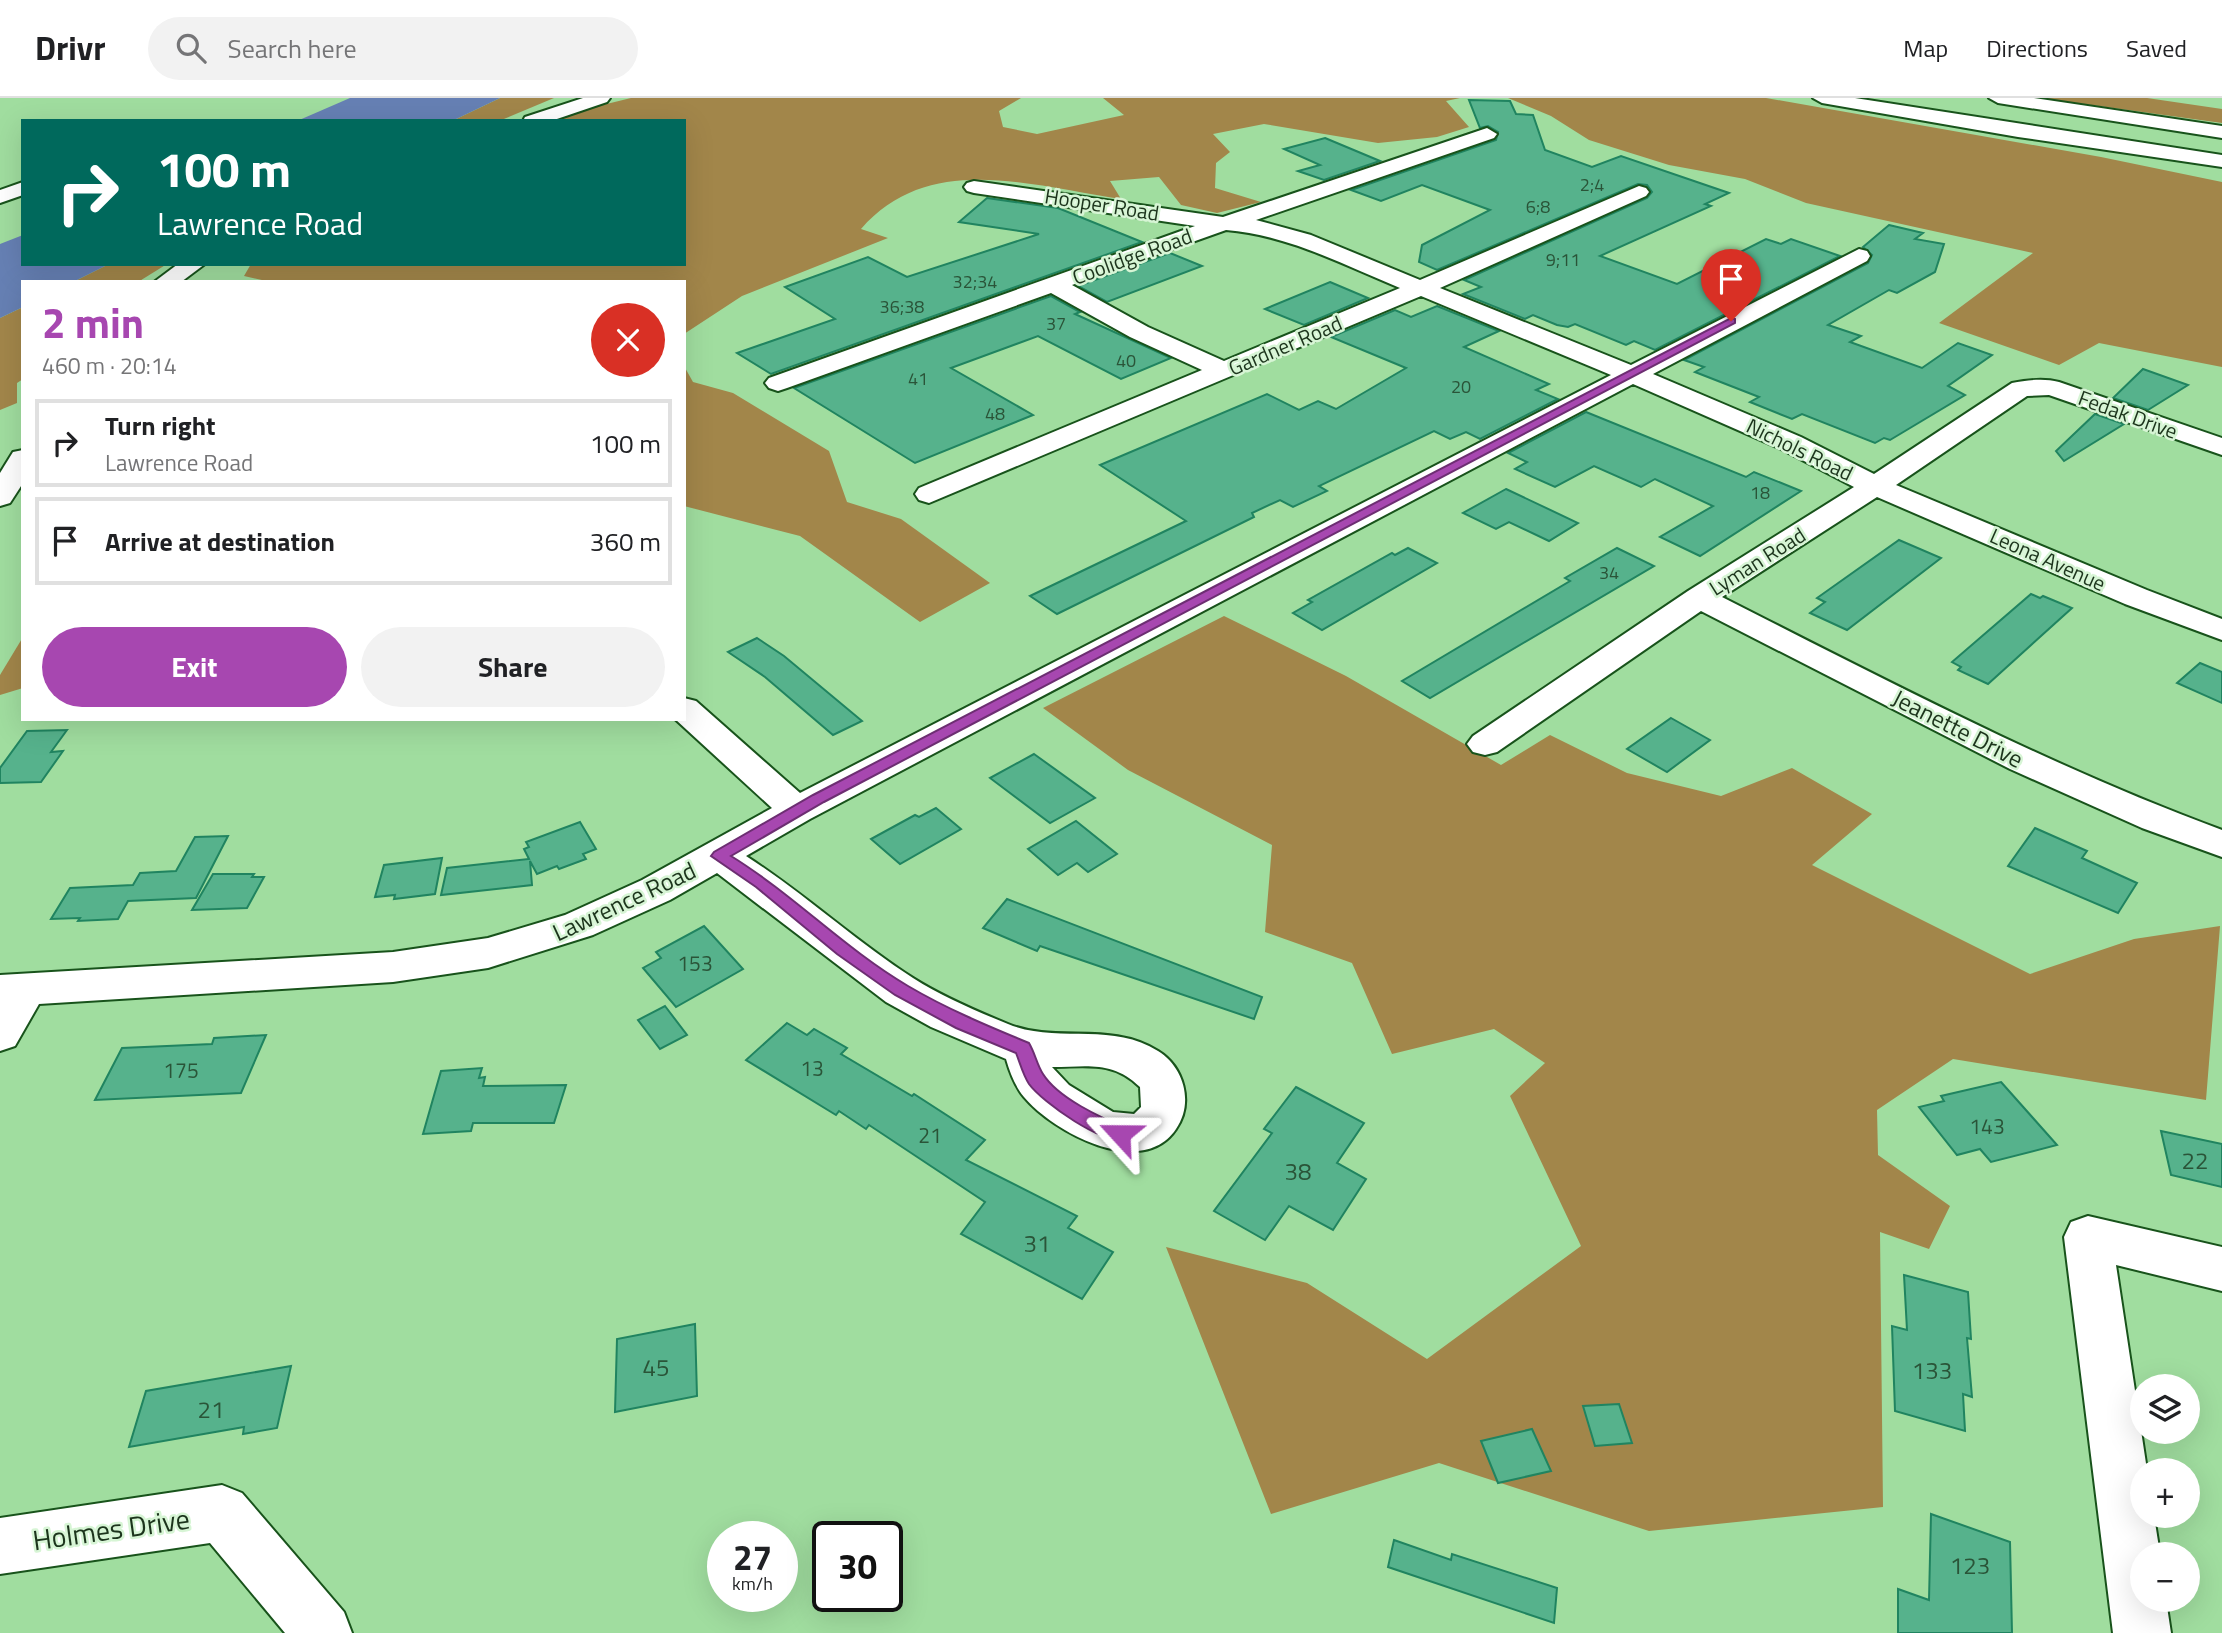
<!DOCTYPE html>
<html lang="en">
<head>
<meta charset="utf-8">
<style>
	body { margin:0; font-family:"Titillium Web",sans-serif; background:#f2f2f2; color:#202124; height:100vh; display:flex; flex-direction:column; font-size:26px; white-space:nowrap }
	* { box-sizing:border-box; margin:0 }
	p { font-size:23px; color:#757577 }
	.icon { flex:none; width:38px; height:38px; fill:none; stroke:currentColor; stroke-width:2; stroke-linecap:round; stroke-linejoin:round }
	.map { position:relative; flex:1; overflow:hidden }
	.panel { position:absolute; left:21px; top:182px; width:665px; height:441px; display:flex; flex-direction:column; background:#fff; border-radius:0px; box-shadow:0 7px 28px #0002 }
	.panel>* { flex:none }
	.guide { position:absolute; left:21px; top:21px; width:665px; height:147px; border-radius:0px; box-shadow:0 7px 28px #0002; background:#00695c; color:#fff; overflow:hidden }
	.fabs { position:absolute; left:2130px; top:1276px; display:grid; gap:14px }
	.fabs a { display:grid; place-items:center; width:70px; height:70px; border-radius:50%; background:#fff; box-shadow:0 7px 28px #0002; font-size:35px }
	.speed { position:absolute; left:707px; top:1423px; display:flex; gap:14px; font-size:35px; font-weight:700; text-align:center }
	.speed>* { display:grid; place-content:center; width:91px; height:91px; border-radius:50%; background:#fff; box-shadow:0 7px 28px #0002; line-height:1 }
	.speed small { font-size:18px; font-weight:400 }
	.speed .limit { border:4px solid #111; border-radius:10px; background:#fff; color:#111 }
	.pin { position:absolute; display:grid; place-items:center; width:60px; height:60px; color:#fff; margin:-72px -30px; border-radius:50% 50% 50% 0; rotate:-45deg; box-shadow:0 0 7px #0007 }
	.pin .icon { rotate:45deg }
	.me { position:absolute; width:77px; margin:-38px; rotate:294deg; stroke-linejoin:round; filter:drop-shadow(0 0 5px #0008) }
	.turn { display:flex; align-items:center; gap:24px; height:147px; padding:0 21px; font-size:32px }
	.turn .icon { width:91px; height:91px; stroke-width:2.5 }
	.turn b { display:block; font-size:49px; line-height:60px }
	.round { display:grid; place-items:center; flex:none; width:74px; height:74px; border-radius:37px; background:#f2f2f2 }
	.summary { display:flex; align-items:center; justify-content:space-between; height:119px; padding:0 21px }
	h1 { font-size:42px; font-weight:700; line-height:52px; color:#a747b0 }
	.cta { display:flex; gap:14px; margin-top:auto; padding:14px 21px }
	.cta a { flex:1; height:80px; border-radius:42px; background:#a747b0; color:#fff; font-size:28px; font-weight:700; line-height:80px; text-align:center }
	.cta a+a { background:#f2f2f2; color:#202124 }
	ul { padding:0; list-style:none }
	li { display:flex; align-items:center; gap:21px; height:88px; margin:0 14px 10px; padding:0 7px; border:4px solid #e0e0e0; border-radius:0px }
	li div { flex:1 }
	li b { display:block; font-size:26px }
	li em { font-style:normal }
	header { display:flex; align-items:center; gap:42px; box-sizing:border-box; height:98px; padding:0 35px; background:#fff; border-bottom:2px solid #e0e0e0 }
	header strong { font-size:33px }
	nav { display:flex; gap:38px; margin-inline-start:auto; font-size:24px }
	.search { width:490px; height:63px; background:#f2f2f2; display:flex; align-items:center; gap:18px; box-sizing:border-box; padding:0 24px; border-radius:38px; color:#757577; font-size:26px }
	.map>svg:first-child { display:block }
	.forest { fill:#a2864a }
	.water { fill:#6680b4 }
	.building { fill:#56b28c; stroke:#208460; stroke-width:2 }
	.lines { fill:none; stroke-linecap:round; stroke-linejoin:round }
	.minor-casing { stroke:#18531b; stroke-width:4 }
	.major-casing { stroke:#18531b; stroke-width:4 }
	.highway-casing { stroke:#18531b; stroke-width:4 }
	.minor { fill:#fff; fill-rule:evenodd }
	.major { fill:#fff; fill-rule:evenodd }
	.highway { fill:#fff; fill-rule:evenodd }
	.route { fill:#a747b0; stroke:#6d2e72; stroke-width:2 }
	.labels { text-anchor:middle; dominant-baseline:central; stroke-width:5; stroke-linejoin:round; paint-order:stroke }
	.far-number-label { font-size:18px; fill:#2a5438 }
	.far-street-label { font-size:21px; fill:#1c341c; stroke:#d7f5d5 }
	.number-label { font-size:21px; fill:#2a5438 }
	.street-label { font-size:24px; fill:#1c341c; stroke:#d7f5d5 }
	.near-number-label { font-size:24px; fill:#2a5438 }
	.near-street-label { font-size:28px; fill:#1c341c; stroke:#d7f5d5 }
</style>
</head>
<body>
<header>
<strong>Drivr</strong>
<div class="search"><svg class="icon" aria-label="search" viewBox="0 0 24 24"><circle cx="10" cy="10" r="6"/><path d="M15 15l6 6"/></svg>Search here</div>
<nav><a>Map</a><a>Directions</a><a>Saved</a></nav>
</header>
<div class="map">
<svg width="2222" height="1535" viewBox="0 0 2222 1535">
	<rect width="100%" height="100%" fill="#a0dd9f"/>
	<g class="forest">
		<polygon points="500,0 554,0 499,23 452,23"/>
		<path d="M631 0H1021L999 13 1003 29 1037 36 1124 17 1103 0H1460L1446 3 1469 29 1437 39 1378 45 1264 26 1213 36 1230 54 1216 65 1215 90 1261 104 1217 115 1181 107 1159 79 1110 83 1121 101C1031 88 929 53 861 131L888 140 742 198 684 236V184H271L244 178 251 166H684V23H557L578 13Z"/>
		<polygon points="1508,0 1766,0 2101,59 2222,84 2222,269 2099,245 2059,267 1939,225 2033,155 1806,105 1745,81 1669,67 1589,42 1551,18"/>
		<polygon points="2041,0 2147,0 2222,11 2222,25"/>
		<polygon points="109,166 167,166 138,184 73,184"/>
		<polygon points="23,209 23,281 17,285 17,305 0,312 0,220"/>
		<polygon points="684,268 693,284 733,295 829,353 847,404 901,421 990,485 920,524 800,438 684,408"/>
		<polygon points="1224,518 1346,578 1501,667 1550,637 1627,675 1721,698 1792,670 1872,716 1812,767 2030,876 2134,841 2220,828 2206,1002 1953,961 1877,1012 1878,1057 1950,1108 1929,1151 1880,1134 1883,1409 1649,1433 1439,1365 1271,1416 1166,1149 1307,1185 1427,1261 1581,1148 1510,998 1545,965 1494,931 1392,956 1352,865 1265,834 1272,747 1128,672 1043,610"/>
		<polygon points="23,539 23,590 0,597 0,577"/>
	</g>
	<g class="water">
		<polygon points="350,0 500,0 452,23 297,23"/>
		<polygon points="23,137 23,166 109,166 73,184 23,184 23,209 0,220 0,146"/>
	</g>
	<g class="building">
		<polygon points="1469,2 1510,3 1516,16 1533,17 1545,52 1592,69 1621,58 1729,95 1705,106 1711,108 1600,158 1677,186 1766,141 1781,146 1791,141 1840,158 1655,252 1634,243 1626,247 1575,226 1568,229 1557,227 1533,217 1525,221 1463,196 1481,189 1464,182 1647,100 1652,94 1647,87 1638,86 1437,172 1419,164 1422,147 1490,112 1422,87 1381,103 1351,92 1496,42 1498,34 1488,28 1480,30"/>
		<polygon points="1325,40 1380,63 1324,82 1298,73 1320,67 1284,51"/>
		<polygon points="987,100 1058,110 1142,144 771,276 737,255 835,221 785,189 868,159 907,179 1039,136 959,124"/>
		<polygon points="1889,127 1923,135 1915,141 1944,146 1935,174 1897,195 1889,192 1828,227 1861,238 1850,244 1922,270 1958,245 1992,257 1948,288 1965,297 1890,342 1884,340 1875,345 1802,316 1792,321 1750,304 1759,299 1695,274 1704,269 1684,262 1868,165 1872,157 1863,149"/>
		<polygon points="1170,155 1202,168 1107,204 1078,188"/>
		<polygon points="1330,184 1368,200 1304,227 1265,211"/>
		<polygon points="1051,198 1080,214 1075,216 1171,260 1121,281 1038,238 951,270 1033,317 915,365 794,290"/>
		<polygon points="1437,208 1499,233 1464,249 1549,286 1536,292 1558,301 1480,341 1466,334 1450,341 1434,333 1319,388 1327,393 1293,409 1280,402 1252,415 1254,419 1057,516 1030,498 1186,423 1100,367 1267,296 1299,312 1318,303 1336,311 1406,270 1331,239 1395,212 1411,219"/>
		<polygon points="2143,271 2188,287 2148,312 2113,300"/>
		<polygon points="1586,314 1746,379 1754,374 1801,393 1700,458 1660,439 1713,408 1655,381 1641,389 1594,368 1555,389 1515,371 1527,364 1508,355"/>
		<polygon points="2095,316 2124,326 2064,363 2056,353"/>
		<polygon points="1506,391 1578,425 1549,443 1509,424 1496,431 1463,415"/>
		<polygon points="1899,442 1941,460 1847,532 1810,515 1825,504 1817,500"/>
		<polygon points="1408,450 1437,465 1322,532 1293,515 1312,504 1308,502 1392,455 1395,457"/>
		<polygon points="1617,450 1654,468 1430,600 1402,583 1570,483 1565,480"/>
		<polygon points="2031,496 2040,500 2043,498 2072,510 1988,586 1958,572 1961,569 1952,564"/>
		<polygon points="757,540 784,558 862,623 833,637 765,579 728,554"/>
		<polygon points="2200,565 2222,574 2222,605 2177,585"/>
		<polygon points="1671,620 1710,642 1667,674 1627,651"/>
		<polygon points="67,632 51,654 63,653 41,684 0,685 0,670 27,633"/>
		<polygon points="1034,656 1095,700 1050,725 990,680"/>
		<polygon points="936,710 961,731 900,766 871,741 915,717 919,719"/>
		<polygon points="1076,723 1117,756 1088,774 1077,765 1058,777 1028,751"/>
		<polygon points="580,724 596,751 583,756 586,761 559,771 557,768 537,776 530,763 532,787 441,797 447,770 529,761 524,751 529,749 526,744"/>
		<polygon points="2035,730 2087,753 2082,760 2137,785 2118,815 2008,768"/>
		<polygon points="228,738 196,800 128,803 118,821 78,823 80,820 51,821 70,790 133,787 140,775 176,773 195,739"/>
		<polygon points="442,760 435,796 394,801 395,797 375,799 384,767"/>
		<polygon points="213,776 254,776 252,779 264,779 247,810 192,812"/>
		<polygon points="1007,801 1262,899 1254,921 1040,848 1037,853 983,830"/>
		<polygon points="704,828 743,871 676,909 643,870 661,860 656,854"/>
		<polygon points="665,908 687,937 660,951 638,922"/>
		<polygon points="787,925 807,937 814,931 847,950 841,956 912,998 914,996 985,1042 966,1062 1077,1118 1068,1130 1113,1154 1082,1201 961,1136 985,1104 869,1027 866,1031 839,1013 836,1017 746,962"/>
		<polygon points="266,937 241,995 95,1002 122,950 212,946 214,940"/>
		<polygon points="482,970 479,980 485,979 483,988 566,987 554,1025 473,1025 471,1033 423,1036 441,973"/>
		<polygon points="2001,984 2057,1047 1991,1064 1980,1051 1957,1057 1919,1009 1944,1003 1941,998"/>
		<polygon points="1296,989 1364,1025 1337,1065 1366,1081 1333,1132 1289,1108 1265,1142 1214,1113 1272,1035 1264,1031"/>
		<polygon points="2161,1033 2222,1046 2222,1089 2171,1077"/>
		<polygon points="1904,1177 1968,1194 1971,1241 1967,1240 1972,1299 1963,1296 1965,1333 1895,1313 1892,1228 1907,1232"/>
		<polygon points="695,1226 697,1298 615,1314 617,1241"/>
		<polygon points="291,1268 277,1330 243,1336 244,1329 129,1349 146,1293"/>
		<polygon points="1619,1306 1632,1345 1595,1348 1583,1308"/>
		<polygon points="1532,1331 1551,1373 1498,1385 1481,1343"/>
		<polygon points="1931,1416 2010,1444 2012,1535 1898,1535 1898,1491 1929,1502"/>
		<polygon points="1394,1442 1451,1462 1452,1456 1557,1490 1554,1525 1388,1469"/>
	</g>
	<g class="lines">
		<g class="minor-casing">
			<g id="minor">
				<path d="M1487 30 1497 36 1494 40 1256 122 1311 137 1420 182 1639 88 1646 90 1649 94 1646 98 1440 190 1631 267 1859 151 1867 153 1870 158 1867 163 1653 276 1801 339 1874 376 2012 285C2027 282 2044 280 2059 284L2222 340V357L2049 297 2027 298 1896 387 2147 492 2222 521V542L2125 506 1877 399 1722 499C1886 582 2049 668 2222 732V759L2142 730 2010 671 1701 513 1497 654 1485 657 1473 654 1467 646 1473 638 1688 493 1854 389 1781 351 1633 286 810 721 746 758C804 795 855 843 913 880 943 899 976 913 1008 926 1057 946 1111 923 1158 953 1184 969 1194 1005 1176 1031 1142 1082 1053 1034 1024 999 1015 988 1010 975 1006 961L931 929 886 904 717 775 670 802 593 837 488 870 393 884 39 906 15 948 0 953V877L393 854 488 840 565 817 642 782 772 710 675 621H684V600L696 603 800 695 1611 277 1421 198 929 405 919 402 915 396 919 390 1202 272 1130 239 1051 195 787 290 778 293 769 290 765 285 769 280 1195 128 974 95 967 93 964 89 967 85 974 83 1223 119ZM1226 132C1288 137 1344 167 1400 190L1224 263 1148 229 1072 187ZM1052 969C1087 969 1112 962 1140 989L1141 1009 1134 1016 1113 1014 1069 987Z"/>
				<polygon points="23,84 23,97 0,105 0,92"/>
				<polygon points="2088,1118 2222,1149 2222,1193 2116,1167 2147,1372 2142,1372 2142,1418 2154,1418 2160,1456 2142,1456 2142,1502 2166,1502 2171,1535 2113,1535 2064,1139 2071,1124"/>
				<polygon points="222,1387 242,1395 344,1514 352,1535 285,1535 210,1445 0,1476 0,1420"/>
			</g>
		</g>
		<g class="major-casing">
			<g id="major">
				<polygon points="583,0 610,0 607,4 551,23 523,23 525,19"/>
				<polygon points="178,166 205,166 181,184 154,184"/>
				<polygon points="23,352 23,385 10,405 0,408 0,375 13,354"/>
			</g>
		</g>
		<g class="highway-casing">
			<g id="highway">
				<polygon points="1813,0 1855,0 2222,57 2222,69 2018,39 1822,5"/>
				<polygon points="1989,0 2034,0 2222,28 2222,40 1998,5"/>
			</g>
		</g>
		<use href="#minor" class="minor"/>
		<use href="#major" class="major"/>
		<use href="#highway" class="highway"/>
	</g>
	<path class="route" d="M1731 220 1735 221V225L824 704 731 758C794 797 845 851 908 888 947 911 988 928 1029 945 1035 955 1037 967 1043 976 1058 1000 1101 1020 1127 1030L1129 1036 1127 1041C1105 1049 1042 1004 1029 986 1023 977 1020 965 1016 955L956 930 895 897 837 856 756 789 711 758 714 754 813 697Z"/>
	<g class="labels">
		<g class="far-number-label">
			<text x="1592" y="86">2;4</text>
			<text x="1538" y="108">6;8</text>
			<text x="1563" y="161">9;11</text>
			<text x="975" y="183">32;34</text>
			<text x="902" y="208">36;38</text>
			<text x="1056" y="225">37</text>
			<text x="1126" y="262">40</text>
			<text x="918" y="280">41</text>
			<text x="1461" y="288">20</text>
			<text x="995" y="315">48</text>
			<text x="1760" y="394">18</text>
			<text x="1609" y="474">34</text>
		</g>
		<g class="far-street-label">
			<text transform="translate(1102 106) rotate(9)">Hooper Road</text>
			<text transform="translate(1132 158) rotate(-20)">Coolidge Road</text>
			<text transform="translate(1285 247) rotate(-23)">Gardner Road</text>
			<text transform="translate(2128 316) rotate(20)">Fedak Drive</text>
			<text transform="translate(1800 351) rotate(26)">Nichols Road</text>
			<text transform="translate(2048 461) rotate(24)">Leona Avenue</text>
			<text transform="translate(1757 463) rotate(-32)">Lyman Road</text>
		</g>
		<g class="number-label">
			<text x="695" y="865">153</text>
			<text x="812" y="970">13</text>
			<text x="181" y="972">175</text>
			<text x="1987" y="1028">143</text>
			<text x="930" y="1037">21</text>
		</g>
		<g class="street-label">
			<text transform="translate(1958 630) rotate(27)">Jeanette Drive</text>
			<text transform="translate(624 803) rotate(-25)">Lawrence Road</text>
		</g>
		<g class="near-number-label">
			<text x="2195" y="1062">22</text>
			<text x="1298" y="1073">38</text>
			<text x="1037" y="1145">31</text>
			<text x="656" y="1269">45</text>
			<text x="1932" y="1272">133</text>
			<text x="211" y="1311">21</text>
			<text x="1970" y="1467">123</text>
		</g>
		<g class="near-street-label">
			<text transform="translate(111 1431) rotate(-8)">Holmes Drive</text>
		</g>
	</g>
</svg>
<div class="fabs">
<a><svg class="icon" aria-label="layers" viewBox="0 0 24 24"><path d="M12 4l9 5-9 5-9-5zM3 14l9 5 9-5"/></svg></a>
<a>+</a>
<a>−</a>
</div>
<div class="speed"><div>27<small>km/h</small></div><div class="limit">30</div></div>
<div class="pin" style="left:1731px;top:223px;background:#d93025"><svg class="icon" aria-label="arrive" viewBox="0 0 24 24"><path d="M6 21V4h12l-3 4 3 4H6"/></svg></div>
<svg class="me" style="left:1120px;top:1036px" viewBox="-20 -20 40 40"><path d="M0-17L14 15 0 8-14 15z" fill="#a747b0" stroke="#fff" stroke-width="4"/></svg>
<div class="guide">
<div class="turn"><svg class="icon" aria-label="right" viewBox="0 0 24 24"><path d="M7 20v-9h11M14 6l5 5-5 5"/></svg><div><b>100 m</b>Lawrence Road</div></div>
</div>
<section class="panel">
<div class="summary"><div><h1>2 min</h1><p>460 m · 20:14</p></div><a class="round" style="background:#d93025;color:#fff"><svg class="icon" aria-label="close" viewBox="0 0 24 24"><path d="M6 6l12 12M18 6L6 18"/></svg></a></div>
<ul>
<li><svg class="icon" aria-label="right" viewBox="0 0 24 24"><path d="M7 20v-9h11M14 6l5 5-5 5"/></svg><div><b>Turn right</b><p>Lawrence Road</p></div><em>100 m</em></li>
<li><svg class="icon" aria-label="arrive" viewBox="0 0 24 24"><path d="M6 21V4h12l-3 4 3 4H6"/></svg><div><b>Arrive at destination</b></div><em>360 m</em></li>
</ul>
<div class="cta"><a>Exit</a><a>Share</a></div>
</section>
</div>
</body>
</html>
